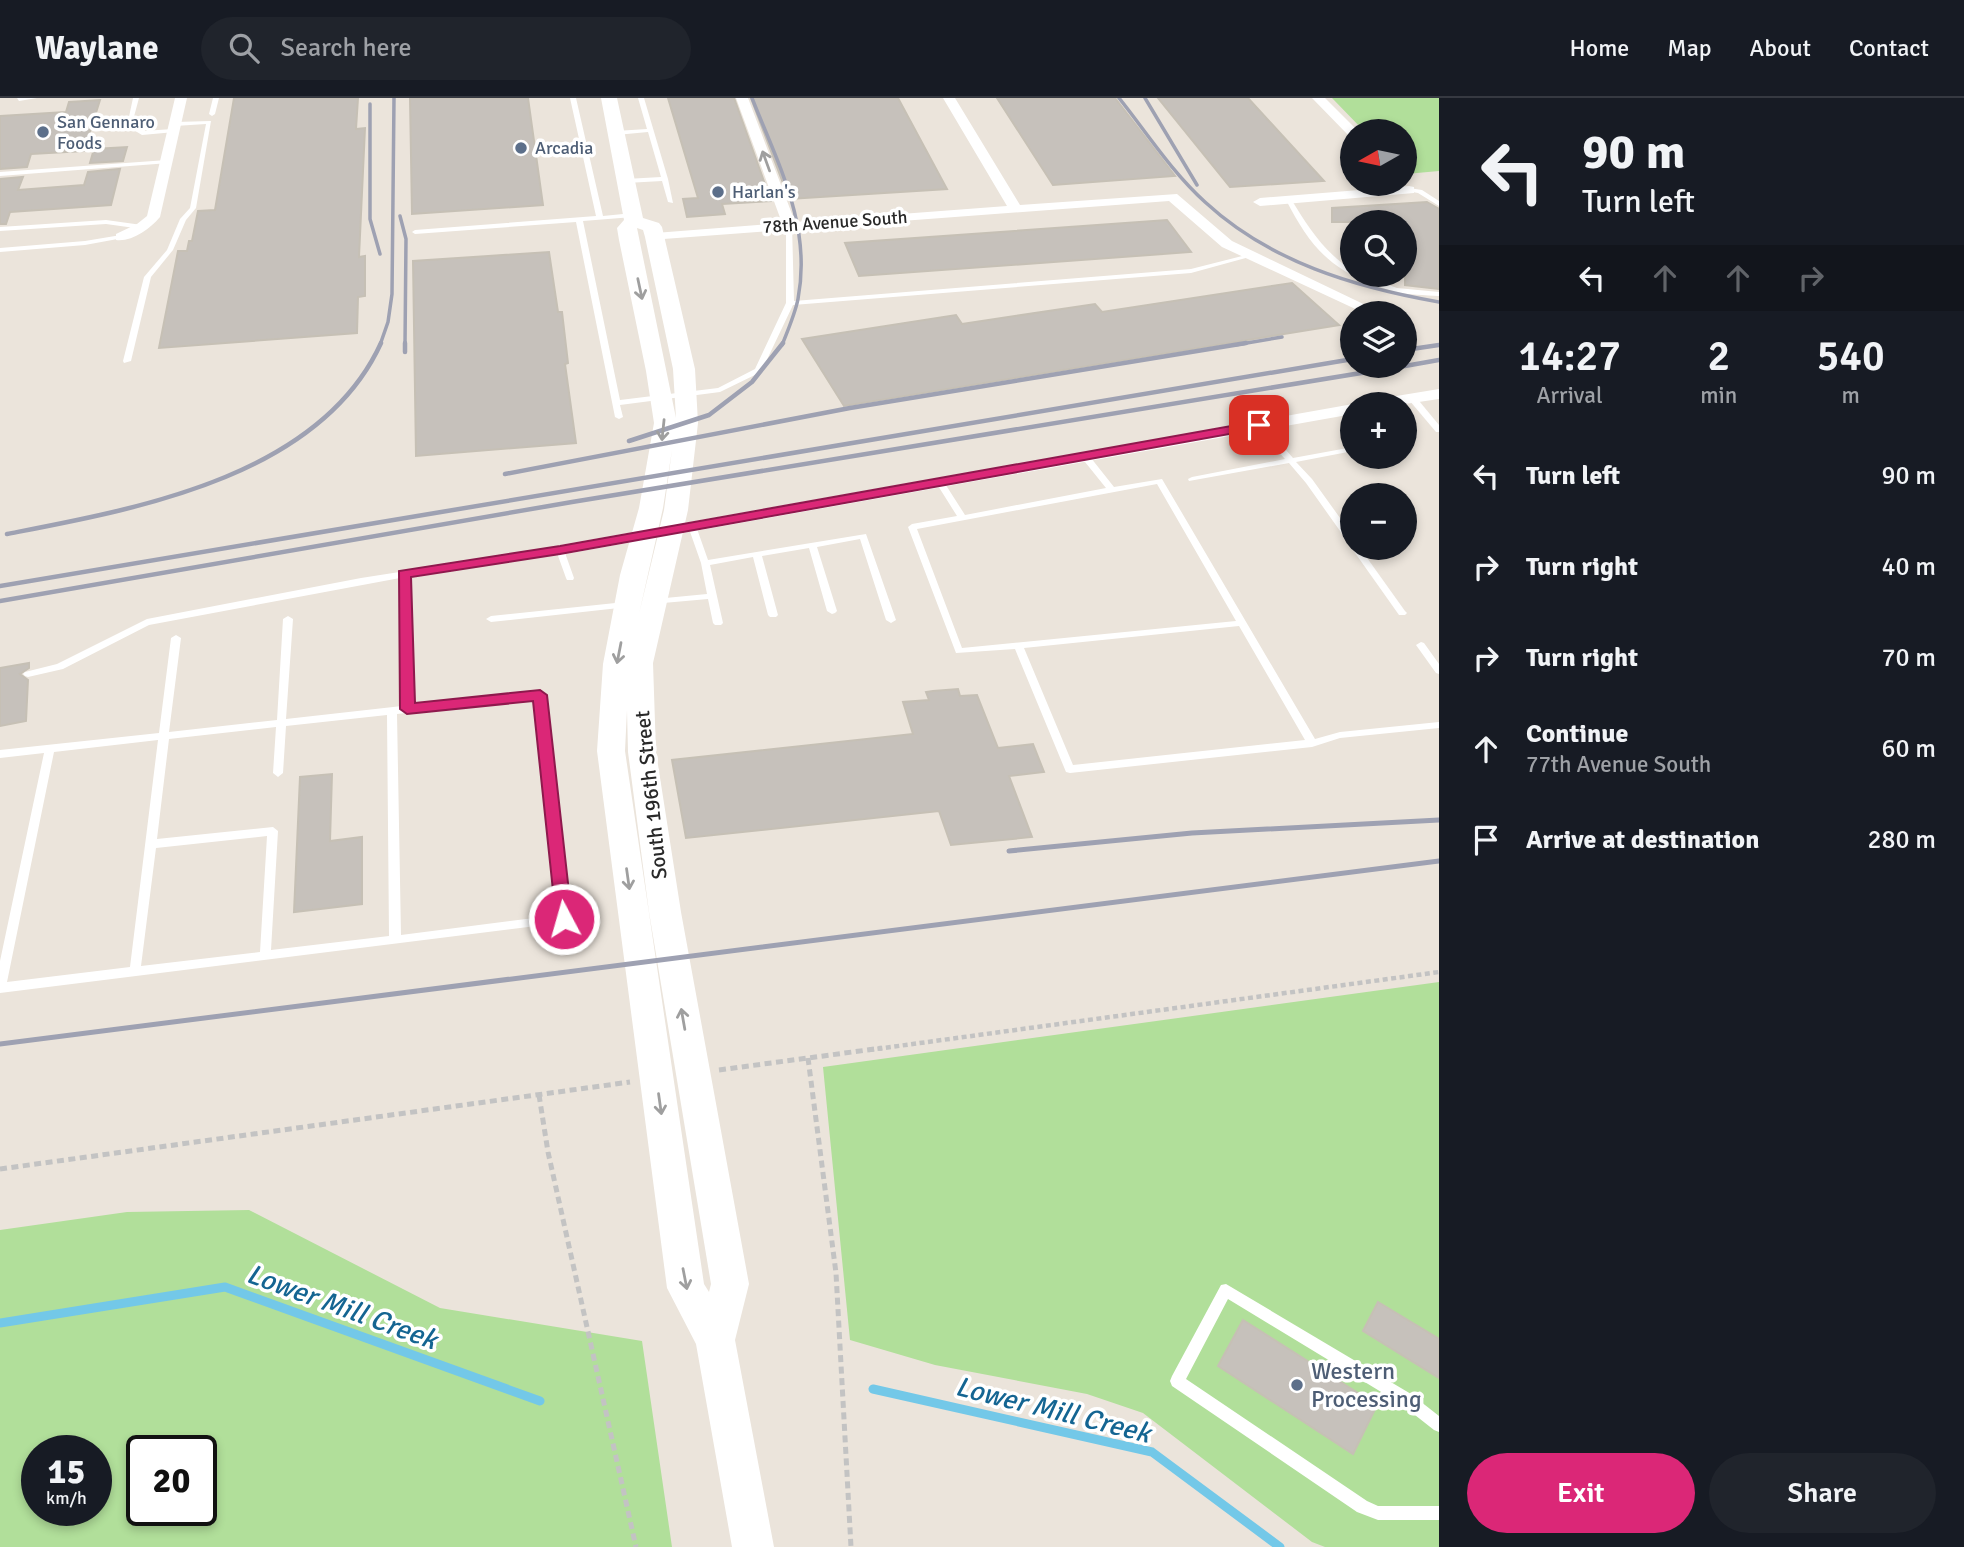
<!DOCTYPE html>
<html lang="en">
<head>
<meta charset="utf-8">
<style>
	body { margin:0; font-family:Signika,sans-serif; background:#20242c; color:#f1f3f6; height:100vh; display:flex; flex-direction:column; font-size:26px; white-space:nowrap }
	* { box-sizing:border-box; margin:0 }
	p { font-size:23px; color:#9ea1a6 }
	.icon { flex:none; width:38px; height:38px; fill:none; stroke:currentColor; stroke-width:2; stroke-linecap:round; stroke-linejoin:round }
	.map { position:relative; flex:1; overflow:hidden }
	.details { display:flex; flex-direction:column; background:#171b24; width:525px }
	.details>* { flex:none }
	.top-card { background:#171b24; color:#f1f3f6; overflow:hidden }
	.needle { width:46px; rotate:261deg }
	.fabs { position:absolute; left:1340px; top:21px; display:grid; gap:14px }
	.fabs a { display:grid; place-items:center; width:77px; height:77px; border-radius:50%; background:#171b24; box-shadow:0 4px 10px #0003; font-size:35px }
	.speed { position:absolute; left:21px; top:1337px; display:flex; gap:14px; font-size:35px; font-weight:700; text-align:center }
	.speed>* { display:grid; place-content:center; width:91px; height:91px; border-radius:50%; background:#171b24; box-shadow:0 4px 10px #0003; line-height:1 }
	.speed small { font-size:18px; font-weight:400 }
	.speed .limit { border:4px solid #111; border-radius:10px; background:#fff; color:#111 }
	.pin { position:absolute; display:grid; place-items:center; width:60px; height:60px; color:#fff; margin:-30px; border-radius:14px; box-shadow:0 4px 10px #0006 }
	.me { position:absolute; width:77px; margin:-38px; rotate:354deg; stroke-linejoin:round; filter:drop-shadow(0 0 5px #0008) }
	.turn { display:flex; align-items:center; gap:24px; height:147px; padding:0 28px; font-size:32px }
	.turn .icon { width:91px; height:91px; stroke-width:2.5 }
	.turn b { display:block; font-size:49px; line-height:60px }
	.lanes { display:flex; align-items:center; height:66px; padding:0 28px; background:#0003; justify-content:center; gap:35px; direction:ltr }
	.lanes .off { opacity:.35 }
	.eta { display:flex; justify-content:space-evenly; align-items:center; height:119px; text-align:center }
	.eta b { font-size:42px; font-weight:600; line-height:49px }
	.primary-button { display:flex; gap:14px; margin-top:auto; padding:14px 28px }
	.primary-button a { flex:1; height:80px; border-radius:42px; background:#db2777; color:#fff; font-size:28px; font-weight:600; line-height:80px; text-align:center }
	.primary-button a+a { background:#20242c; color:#f1f3f6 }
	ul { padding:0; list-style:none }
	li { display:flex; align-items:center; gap:21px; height:91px; padding:0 28px }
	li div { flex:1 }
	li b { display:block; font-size:26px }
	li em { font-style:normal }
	header { display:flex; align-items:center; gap:42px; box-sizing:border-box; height:98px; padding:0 35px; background:#171b24; border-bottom:2px solid #363941 }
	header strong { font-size:33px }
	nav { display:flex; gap:38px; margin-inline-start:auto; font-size:24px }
	.search { width:490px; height:63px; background:#20242c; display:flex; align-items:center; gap:18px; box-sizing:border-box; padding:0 24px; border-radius:38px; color:#9ea1a6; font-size:26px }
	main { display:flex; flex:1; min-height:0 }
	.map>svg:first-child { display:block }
	.green { fill:#b1df9a; fill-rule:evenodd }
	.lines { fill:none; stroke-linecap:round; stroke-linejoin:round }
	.stream { stroke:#73c8e8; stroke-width:9 }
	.building { fill:#c6c1bb; stroke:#c6c0b5; stroke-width:2 }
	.path-far1 { stroke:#c3c3c3; stroke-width:4.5; stroke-dasharray:5 3.5; stroke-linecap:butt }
	.path { stroke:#c3c3c3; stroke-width:5; stroke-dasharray:7 4.5; stroke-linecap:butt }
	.lane { fill:#fff; fill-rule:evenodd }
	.street { fill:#fff; fill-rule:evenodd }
	.secondary { fill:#fff; fill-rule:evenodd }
	.rail-far2 { stroke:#9ea1b2; stroke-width:3.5 }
	.rail-far1 { stroke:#9ea1b2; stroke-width:4.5 }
	.rail { stroke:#9ea1b2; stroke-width:5 }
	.oneway { stroke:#9f9f9f }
	.route { fill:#db2777; stroke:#8e194d; stroke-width:2 }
	.service-dot { fill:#5c6f8a; stroke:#fff; stroke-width:2.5 }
	.labels { text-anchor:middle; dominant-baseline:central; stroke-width:7; stroke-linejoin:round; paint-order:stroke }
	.far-service-label { font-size:18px; fill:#4e5e75; stroke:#fff; text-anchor:start }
	.far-street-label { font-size:18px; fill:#292929; stroke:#fff }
	.street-label { font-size:21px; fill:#292929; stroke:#fff }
	.near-service-label { font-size:24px; fill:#4e5e75; stroke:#fff; text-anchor:start }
	.near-water-label { font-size:28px; font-style:italic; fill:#146592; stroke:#fff }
</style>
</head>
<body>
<header>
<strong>Waylane</strong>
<div class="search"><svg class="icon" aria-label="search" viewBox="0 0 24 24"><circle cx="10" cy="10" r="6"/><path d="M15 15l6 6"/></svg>Search here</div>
<nav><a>Home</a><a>Map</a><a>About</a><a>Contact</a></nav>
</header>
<main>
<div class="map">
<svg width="1439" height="1449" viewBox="0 0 1439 1449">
	<rect width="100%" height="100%" fill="#ebe4db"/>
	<g class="green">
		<polygon points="1332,0 1439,0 1439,73 1406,76 1405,33 1364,33"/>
		<polygon points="1439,884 1439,1449 1325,1449 1312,1444 1143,1315 1087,1296 935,1267 850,1242 823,969"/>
		<path d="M249 1112 440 1210 642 1243 672 1449H0V1132L127 1114ZM37 1353H96V1412H37ZM142 1353H201V1412H142Z"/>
	</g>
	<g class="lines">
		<g class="stream">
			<polyline points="0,1225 225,1189 540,1303"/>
			<polyline points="873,1291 1152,1354 1280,1449"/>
		</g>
	</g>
	<g class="building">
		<polygon points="234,0 358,0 356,31 365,30 359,159 365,158 365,198 358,199 357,235 159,250 178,153 187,153 189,143 192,143 198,113 215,112"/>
		<polygon points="410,0 528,0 543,107 412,116"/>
		<polygon points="668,0 734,0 771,103 722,106 725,116 687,119 683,101 698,100"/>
		<polygon points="751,0 898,0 947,91 789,101"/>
		<polygon points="997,0 1115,0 1175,78 1053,87"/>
		<polygon points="1158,0 1248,0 1324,83 1230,89"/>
		<polygon points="100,2 84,53 31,56 27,69 0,71 0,18 66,14 69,4"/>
		<polygon points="127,49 123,63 90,65 94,51"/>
		<polygon points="120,71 111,107 10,114 6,126 0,126 0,81 23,79 18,92 84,87 88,74"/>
		<polygon points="1427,104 1439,111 1439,191 1405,187 1405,124 1332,124 1332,110"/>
		<polygon points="1167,122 1191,154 859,178 845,145"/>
		<polygon points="549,154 558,214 562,214 568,265 565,266 576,345 416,358 413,163"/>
		<polygon points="1292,185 1339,227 844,308 802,241 956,217 962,226 1095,206 1102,214"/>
		<polygon points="29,565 29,570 20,576 28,582 26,623 0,628 0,570"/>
		<polygon points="958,591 960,598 977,597 998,650 1033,646 1044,674 1009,678 1032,739 951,747 939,713 686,740 672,662 913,636 903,604 929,602 926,594 933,593"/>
		<polygon points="332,676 330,743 362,739 362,806 294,814 300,679"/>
		<polygon points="1378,1204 1439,1241 1439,1280 1363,1233"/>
		<polygon points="1243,1222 1377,1307 1353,1356 1218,1268"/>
	</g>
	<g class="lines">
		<polyline class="path-far1" points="869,952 1439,874"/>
		<g class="path">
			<polyline points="808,960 836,1175 851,1449"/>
			<polyline points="719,972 882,950"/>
			<polyline points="539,997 548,1054 636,1449"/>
			<polyline points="0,1071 630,984"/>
		</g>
		<g class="lane">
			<polygon points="17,0 37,0 19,3"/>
			<polygon points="133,0 139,0 132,26 143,33 173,31 175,32 175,34 142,37 127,28"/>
			<polygon points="213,0 219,0 215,16 212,18 209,16"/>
			<polygon points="570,0 576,0 603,118 633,115 636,117 633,119 583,123 620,302 718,290 755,271 786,205 786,127 789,125 792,127 794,203 1191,171 1250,156 1253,158 1191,175 793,207 761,274 720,294 620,307 623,319 619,321 615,319 576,124 415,136 412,134 415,132 596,118"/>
			<polygon points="638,0 644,0 668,81 673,105 668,104 662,83 626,85 623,83 626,81 661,79 648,34 616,37 613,35 616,33 647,31"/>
			<polygon points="211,23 196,110 186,122 173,152 151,179 131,263 124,265 123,263 144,179 167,152 180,121 190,110 206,26 175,28 172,26 175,24"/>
			<polygon points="167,62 170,64 169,65 0,78 0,74"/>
			<polygon points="1409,90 1422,92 1439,103 1439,108 1418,95 1407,93 1407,91"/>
			<path d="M1287 101H1291C1308 129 1324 154 1353 173V177H1361L1397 190 1439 194V198C1425 197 1409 197 1395 194 1388 192 1381 189 1374 187 1327 169 1309 146 1286 102Z"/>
			<polygon points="106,122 142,127 145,129 142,131 106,126 0,133 0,129"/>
			<polygon points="121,137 124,139 123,140 85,147 0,154 0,150 85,143"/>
			<polygon points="1409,298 1415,298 1439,327 1439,334 1436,334 1409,302"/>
			<polygon points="1256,325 1262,325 1293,360 1353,349 1353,353 1296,364 1312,381 1353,438 1353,448 1350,447 1306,385 1289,365 1189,383 1188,381 1192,379 1285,361 1256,329"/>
			<path d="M1081 355H1087L1114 389 1162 381 1315 641 1340 634 1439 624V630L1340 640 1312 649 1070 675 1066 674 1015 551 956 555 908 429 912 426 957 418 935 383 939 381H942L965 417 1106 390 1081 359ZM1157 386 1236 523 962 550 917 431ZM1239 528 1305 642 1073 667 1024 550Z"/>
			<polygon points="692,425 696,428 708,462 866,436 896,522 891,525 886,522 860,441 817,449 837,513 835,515 832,516 827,513 809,450 762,458 778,517 776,519 770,519 768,517 753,459 710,467 723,525 721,527 715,527 713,525 708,501 652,506 650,504 652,502 655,501 707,496 701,465 688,428"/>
			<polygon points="1353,448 1353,450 1360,450 1405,513 1407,515 1405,517 1399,517 1353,452 1352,450"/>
			<path d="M560 449 564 452 574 480 573 482H567L566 480 557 455 409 478 412 607 540 594 545 597 570 821 568 824 0 895V863L44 655 0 660V652L159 635 171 540 176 537 181 540 169 634 277 622 283 521 288 518 293 521 286 621 402 608 400 480 149 527 63 571 28 579 25 578 23 576 25 574 57 566 147 521 361 480ZM536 601 558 817 401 837 397 616ZM387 617 389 838 271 852 278 733 273 729 157 741 169 641 276 629 273 675 278 679 283 675 286 628ZM158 642 130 869 7 884 54 654ZM267 738 260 854 141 868 156 750Z"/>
			<polygon points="625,504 630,507 628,509 491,524 486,521 491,518"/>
			<polygon points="1421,544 1424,545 1439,566 1439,576 1436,575 1416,547"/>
			<polygon points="1226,1186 1411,1296 1439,1318 1439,1334 1434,1332 1401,1306 1228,1201 1186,1281 1367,1403 1378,1408 1439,1408 1439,1422 1378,1422 1357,1414 1172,1288 1170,1283 1172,1278 1221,1187"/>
		</g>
		<g class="street">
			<path d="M175 0H187L160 119C150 131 132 144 116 142V136L137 126 147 118Z"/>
			<polygon points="736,0 748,0 795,124 1007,108 943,0 955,0 1020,107 1177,96 1232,143 1380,214 1364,215 1222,149 1169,103 650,142 648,139 655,135 782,125"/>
			<polygon points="1312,0 1325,0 1358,33 1353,33 1353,39 1349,38"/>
			<polygon points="1409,88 1414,89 1414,95 1260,108 1253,104 1260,100"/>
			<polygon points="1439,291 1439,301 1405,306 1370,306 1378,301"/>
			<polygon points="1353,306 1353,316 560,457 551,452 560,447"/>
		</g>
		<path class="secondary" d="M601 0H617L643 120 659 125 662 129 695 271 698 325 688 412 653 565 656 654 681 814 749 1186 735 1242 774 1449H732L696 1246 667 1190 597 653 603 566 620 477 639 410 654 325 646 273 619 142 617 130 624 122ZM637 130 643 132 645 139 673 271 676 320ZM672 352 664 412 639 516 663 410ZM627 612 628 654 649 814 711 1186 709 1194 704 1186 625 653Z"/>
		<g class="rail-far2">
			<path d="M752 0C778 66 812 128 798 201 795 216 788 232 782 247"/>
			<path d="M1119 0C1147 35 1171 73 1205 104 1270 164 1354 189 1439 204"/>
			<polyline points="1145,0 1197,87"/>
			<polyline points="370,6 370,121 380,156"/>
			<polyline points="400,118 406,141 405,247"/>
			<polyline points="380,247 388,224 392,196 394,0"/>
			<polyline points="1235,247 1282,239"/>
		</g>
		<g class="rail-far1">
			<polyline points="1405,252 1439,247"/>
			<polyline points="405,254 405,245"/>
			<polyline points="1405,268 1439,262"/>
			<polyline points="629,343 709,317 752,284 783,245"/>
			<polyline points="505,376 850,310 1246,245"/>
			<path d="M7 436C136 411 320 379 381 245"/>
			<polyline points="0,488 1353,261"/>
			<polyline points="0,503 572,404 1404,268"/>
		</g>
		<g class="rail">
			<polyline points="1009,753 1192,735 1439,722"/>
			<polyline points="0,946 1439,763"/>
		</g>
	</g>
	<defs><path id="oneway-shaft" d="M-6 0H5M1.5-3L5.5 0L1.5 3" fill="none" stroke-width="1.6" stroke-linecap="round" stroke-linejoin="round" transform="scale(1.75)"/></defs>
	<g class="oneway">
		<use href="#oneway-shaft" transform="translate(766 63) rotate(-110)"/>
		<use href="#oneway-shaft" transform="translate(640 191) rotate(78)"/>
		<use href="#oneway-shaft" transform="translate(663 332) rotate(96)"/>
		<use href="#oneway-shaft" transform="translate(619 555) rotate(101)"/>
		<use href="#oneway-shaft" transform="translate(628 781) rotate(82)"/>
		<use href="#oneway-shaft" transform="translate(683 921) rotate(-100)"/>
		<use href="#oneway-shaft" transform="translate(660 1006) rotate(82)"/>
		<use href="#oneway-shaft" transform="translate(685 1181) rotate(79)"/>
	</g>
	<polygon class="route" points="1259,323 1263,325 1263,330 560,456 411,479 415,605 540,592 547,597 572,821 570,825 558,825 556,821 533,603 407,616 400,611 399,473 560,448"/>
	<g class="service-dot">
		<circle cx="43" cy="34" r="7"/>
		<circle cx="521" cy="50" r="7"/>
		<circle cx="718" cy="94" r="7"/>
		<circle cx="1297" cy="1287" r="7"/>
	</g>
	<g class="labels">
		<g class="far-service-label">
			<text x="57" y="24">San Gennaro<tspan x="57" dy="21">Foods</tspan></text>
			<text x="535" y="50">Arcadia</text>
			<text x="732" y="94">Harlan's</text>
		</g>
		<g class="far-street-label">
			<text transform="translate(835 124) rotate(-4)">78th Avenue South</text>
		</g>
		<g class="street-label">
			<text transform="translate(651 697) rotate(-96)">South 196th Street</text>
		</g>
		<g class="near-service-label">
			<text x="1311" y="1273">Western<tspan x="1311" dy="28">Processing</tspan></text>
		</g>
		<g class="near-water-label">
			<text transform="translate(342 1209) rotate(20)">Lower Mill Creek</text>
			<text transform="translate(1053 1312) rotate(14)">Lower Mill Creek</text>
		</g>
	</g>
</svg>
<div class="fabs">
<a><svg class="needle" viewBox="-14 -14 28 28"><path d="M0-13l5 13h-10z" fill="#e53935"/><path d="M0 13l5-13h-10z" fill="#9ea1a6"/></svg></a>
<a><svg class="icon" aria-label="search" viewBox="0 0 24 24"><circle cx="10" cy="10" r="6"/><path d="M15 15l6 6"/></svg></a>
<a><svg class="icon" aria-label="layers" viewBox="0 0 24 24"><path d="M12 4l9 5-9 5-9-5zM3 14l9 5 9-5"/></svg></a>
<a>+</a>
<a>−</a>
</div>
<div class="speed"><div>15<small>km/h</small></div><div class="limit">20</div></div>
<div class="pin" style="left:1259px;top:327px;background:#d93025"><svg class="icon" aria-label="arrive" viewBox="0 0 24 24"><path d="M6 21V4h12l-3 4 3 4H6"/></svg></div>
<svg class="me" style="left:564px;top:821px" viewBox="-20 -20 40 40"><circle r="17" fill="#db2777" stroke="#fff" stroke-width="3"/><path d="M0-11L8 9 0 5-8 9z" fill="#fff"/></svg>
</div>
<section class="details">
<div class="top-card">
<div class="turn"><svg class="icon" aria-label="left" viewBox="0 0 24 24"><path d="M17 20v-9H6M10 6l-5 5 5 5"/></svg><div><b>90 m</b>Turn left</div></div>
<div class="lanes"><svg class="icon" aria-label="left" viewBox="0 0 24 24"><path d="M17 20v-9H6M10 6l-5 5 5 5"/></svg><svg class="icon off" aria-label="ahead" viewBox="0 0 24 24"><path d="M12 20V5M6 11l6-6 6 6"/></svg><svg class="icon off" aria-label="ahead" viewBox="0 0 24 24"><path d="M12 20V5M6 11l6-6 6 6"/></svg><svg class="icon off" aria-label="right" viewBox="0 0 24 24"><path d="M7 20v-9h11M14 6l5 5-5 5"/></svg></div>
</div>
<div class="eta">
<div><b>14:27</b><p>Arrival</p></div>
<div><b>2</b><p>min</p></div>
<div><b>540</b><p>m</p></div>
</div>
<ul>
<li><svg class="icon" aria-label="left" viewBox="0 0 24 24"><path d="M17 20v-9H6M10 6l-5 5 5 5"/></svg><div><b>Turn left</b></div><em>90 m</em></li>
<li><svg class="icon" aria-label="right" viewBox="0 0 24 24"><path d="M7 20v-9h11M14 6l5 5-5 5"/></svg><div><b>Turn right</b></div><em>40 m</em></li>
<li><svg class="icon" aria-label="right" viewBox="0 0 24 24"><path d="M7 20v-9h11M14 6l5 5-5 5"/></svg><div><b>Turn right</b></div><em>70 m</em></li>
<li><svg class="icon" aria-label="ahead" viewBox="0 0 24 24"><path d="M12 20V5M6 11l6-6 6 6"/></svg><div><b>Continue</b><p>77th Avenue South</p></div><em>60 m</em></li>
<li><svg class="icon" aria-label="arrive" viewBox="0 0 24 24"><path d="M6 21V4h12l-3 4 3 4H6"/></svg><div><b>Arrive at destination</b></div><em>280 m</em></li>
</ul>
<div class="primary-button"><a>Exit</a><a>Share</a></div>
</section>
</main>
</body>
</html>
